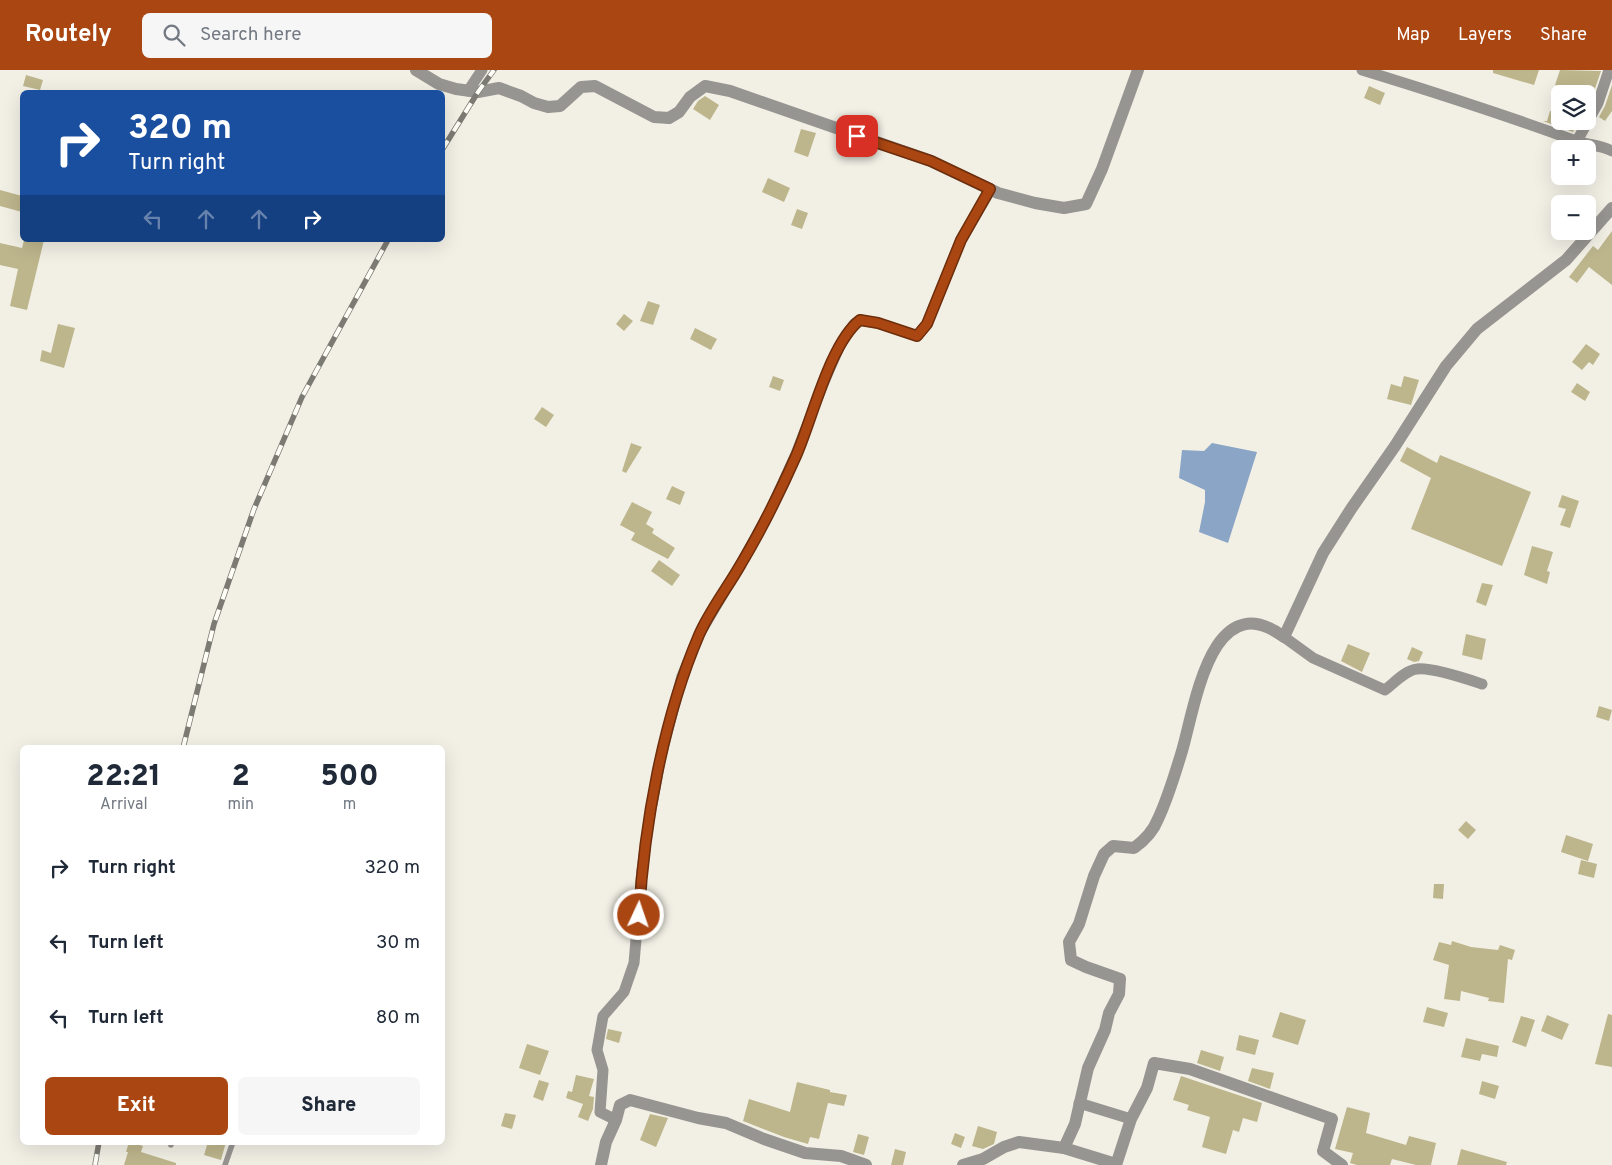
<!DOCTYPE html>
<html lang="en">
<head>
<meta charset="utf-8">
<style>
	body { margin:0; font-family:Overpass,sans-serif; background:#f6f6f7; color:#1f2937; height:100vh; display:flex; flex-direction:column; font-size:19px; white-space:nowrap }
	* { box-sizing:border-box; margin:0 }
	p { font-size:16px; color:#747a83 }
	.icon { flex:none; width:28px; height:28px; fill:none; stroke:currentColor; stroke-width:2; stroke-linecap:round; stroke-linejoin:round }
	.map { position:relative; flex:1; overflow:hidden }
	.panel { position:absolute; left:20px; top:675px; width:425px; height:400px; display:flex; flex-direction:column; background:#fff; border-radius:8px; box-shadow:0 5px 20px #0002 }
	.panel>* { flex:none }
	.hud { position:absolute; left:20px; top:20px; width:425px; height:152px; border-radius:8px; box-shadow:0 5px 20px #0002; background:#1a4fa0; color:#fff; overflow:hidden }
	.controls { position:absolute; left:1551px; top:15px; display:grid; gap:10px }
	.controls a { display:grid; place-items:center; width:45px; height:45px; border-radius:8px; background:#fff; box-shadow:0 5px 20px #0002; font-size:25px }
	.pin { position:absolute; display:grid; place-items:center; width:42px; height:42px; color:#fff; margin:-21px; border-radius:10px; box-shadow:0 2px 8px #0006 }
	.me { position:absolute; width:55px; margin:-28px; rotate:3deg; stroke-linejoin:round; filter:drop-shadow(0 0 4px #0008) }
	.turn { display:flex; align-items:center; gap:18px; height:105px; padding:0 25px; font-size:22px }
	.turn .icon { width:65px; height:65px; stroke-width:2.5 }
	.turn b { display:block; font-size:35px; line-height:42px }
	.lanes { display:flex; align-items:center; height:48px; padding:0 25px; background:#0003; justify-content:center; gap:25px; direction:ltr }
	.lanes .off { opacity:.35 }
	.eta { display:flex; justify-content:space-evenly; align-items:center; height:85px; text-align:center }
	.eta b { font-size:30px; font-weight:800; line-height:35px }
	.action { display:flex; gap:10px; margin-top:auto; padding:10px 25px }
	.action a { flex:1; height:58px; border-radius:8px; background:#aa4612; color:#fff; font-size:20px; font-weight:800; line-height:58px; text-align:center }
	.action a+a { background:#f6f6f7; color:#1f2937 }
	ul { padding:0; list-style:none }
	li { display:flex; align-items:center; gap:15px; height:75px; padding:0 25px }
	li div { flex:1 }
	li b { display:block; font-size:19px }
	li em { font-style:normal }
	header { display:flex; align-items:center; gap:30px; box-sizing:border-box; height:70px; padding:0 25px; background:#aa4612; color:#fff }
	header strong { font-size:24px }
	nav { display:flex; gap:28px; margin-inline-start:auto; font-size:18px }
	.search { width:350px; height:45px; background:#f6f6f7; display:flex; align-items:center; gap:12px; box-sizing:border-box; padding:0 18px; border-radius:8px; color:#747a83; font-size:19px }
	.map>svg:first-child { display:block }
	.water { fill:#8ba5c6 }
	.building { fill:#bdb58c }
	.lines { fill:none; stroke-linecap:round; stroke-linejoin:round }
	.service { stroke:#979591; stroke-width:5.5 }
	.minor { stroke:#979591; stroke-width:11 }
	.tertiary { stroke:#979591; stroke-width:12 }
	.rail-casing { stroke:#7b7a73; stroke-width:5.5 }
	.rail { stroke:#fffef7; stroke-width:4; stroke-dasharray:11; stroke-linecap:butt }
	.route-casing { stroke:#6e2e0c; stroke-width:12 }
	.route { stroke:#aa4612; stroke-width:9 }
</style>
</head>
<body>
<header>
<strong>Routely</strong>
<div class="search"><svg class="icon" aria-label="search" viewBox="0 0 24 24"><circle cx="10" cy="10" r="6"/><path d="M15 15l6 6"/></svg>Search here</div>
<nav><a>Map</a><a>Layers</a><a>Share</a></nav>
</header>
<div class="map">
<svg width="1612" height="1095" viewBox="0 0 1612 1095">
	<rect width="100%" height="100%" fill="#f2f0e5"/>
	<polygon class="water" points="1212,373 1257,382 1228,473 1199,462 1205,432 1205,420 1179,408 1182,380 1204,381"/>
	<g class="building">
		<polygon points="1493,0 1539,0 1534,15 1493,3"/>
		<polygon points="1560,0 1601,1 1592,27 1588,24 1555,15"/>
		<polygon points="26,5 43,10 40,20 23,16"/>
		<polygon points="1612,15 1612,41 1605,51 1599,47 1605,36"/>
		<polygon points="1369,16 1385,23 1380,35 1364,28"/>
		<polygon points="705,26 719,35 710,50 693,39 698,31"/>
		<polygon points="1550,41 1560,44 1560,51 1577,51 1573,62 1543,51 1547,51"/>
		<polygon points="801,59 816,63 808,87 794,82"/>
		<polygon points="768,108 790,118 784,132 762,122"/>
		<polygon points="0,120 22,126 22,142 0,136"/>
		<polygon points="797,139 808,143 802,159 791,155"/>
		<polygon points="1612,161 1612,215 1589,197 1577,213 1569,207 1593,176 1598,180"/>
		<polygon points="24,170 44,170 27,240 10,236 18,199 0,195 0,173 22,178"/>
		<polygon points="648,231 660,235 653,255 640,251"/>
		<polygon points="624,244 633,251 624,261 616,254"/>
		<polygon points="58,254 75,258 64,298 40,291 42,280 51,283"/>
		<polygon points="695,258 717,269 711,280 690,269"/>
		<polygon points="1586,274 1600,284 1593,295 1589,292 1582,300 1572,292"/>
		<polygon points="773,306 784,310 780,321 769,317"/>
		<polygon points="1404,306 1419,310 1411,335 1387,329 1391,314 1401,317"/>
		<polygon points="1577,313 1590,322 1585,331 1571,322"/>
		<polygon points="542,337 554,345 546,357 534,349"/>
		<polygon points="631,373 642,377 626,403 622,401"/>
		<polygon points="1407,377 1437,393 1440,385 1531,422 1502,496 1411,459 1431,408 1400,391"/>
		<polygon points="672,416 685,422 680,435 666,429"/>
		<polygon points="1562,425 1579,431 1570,458 1560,455 1566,439 1558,437"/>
		<polygon points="632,432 652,442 646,454 654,459 652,463 675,478 668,489 631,470 635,463 620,455"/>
		<polygon points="1532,476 1553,482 1547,501 1550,502 1547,514 1524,505"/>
		<polygon points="659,490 680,505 672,516 651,501"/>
		<polygon points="1482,513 1493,515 1486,536 1476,532"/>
		<polygon points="1466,564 1486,569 1482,590 1462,585"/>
		<polygon points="1348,574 1370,583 1362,602 1341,591"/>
		<polygon points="1412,577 1423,582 1419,591 1414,592 1407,589"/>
		<polygon points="1599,636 1612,640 1609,651 1596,647"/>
		<polygon points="1466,751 1476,760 1468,769 1458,760"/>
		<polygon points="1566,765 1593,774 1588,791 1561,782"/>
		<polygon points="1581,790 1597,794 1594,808 1578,804"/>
		<polygon points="1434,814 1444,814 1443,829 1433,828"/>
		<polygon points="1452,871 1471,877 1498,880 1500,875 1515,880 1512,890 1508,889 1504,933 1488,931 1489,928 1461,921 1460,931 1444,929 1449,895 1433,890 1439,872 1451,875"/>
		<polygon points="1427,937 1448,943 1444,957 1423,952"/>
		<polygon points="1280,942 1306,950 1298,975 1272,967"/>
		<polygon points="1608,944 1612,945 1612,997 1595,994"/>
		<polygon points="1547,945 1569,954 1562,970 1541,961"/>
		<polygon points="1521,946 1535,950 1526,977 1512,972"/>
		<polygon points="608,959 622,962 619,973 606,969"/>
		<polygon points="1239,965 1259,970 1255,985 1236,980"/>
		<polygon points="1466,968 1499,976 1497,987 1482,984 1480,991 1461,987"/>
		<polygon points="527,974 549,981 540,1005 519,998"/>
		<polygon points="1201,980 1224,987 1220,1001 1197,993"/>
		<polygon points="1252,998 1274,1003 1270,1019 1248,1011"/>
		<polygon points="576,1005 594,1009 589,1026 594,1027 593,1039 588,1051 578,1047 583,1034 566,1028 568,1021 572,1022"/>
		<polygon points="1181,1006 1262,1033 1257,1052 1243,1048 1239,1062 1233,1060 1226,1084 1202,1077 1210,1047 1187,1040 1189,1035 1173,1030"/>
		<polygon points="539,1010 549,1013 543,1031 533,1027"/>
		<polygon points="1482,1011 1499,1016 1495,1029 1479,1024"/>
		<polygon points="797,1012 830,1020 830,1022 847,1025 844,1036 828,1033 819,1069 810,1067 808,1074 784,1067 743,1051 749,1029 790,1042"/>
		<polygon points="1347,1037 1370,1043 1366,1063 1406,1075 1409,1066 1436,1073 1431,1095 1416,1095 1392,1089 1390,1095 1357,1095 1350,1093 1353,1083 1335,1079"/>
		<polygon points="505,1043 516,1045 512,1059 501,1056"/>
		<polygon points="650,1044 668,1048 656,1077 640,1070"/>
		<polygon points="978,1056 997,1062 994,1074 983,1079 972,1076"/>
		<polygon points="955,1063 965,1067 961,1078 951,1074"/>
		<polygon points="858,1064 869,1067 864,1085 853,1082"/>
		<polygon points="129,1072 143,1076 141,1082 176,1093 176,1095 124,1095 128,1082 126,1082"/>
		<polygon points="208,1072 226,1072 221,1090 204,1085"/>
		<polygon points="895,1079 906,1082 903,1095 891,1095"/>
		<polygon points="1461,1079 1507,1092 1506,1095 1457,1095"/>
	</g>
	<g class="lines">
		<g class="service">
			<polyline points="171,1075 172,1072"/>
			<polyline points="225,1095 233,1072"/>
		</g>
		<g class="minor">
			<path d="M1362 0C1434 22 1505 45 1576 71 1588 75 1601 75 1612 81"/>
			<polyline points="468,21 482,0"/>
			<polyline points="1577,71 1598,33 1609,0"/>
			<path d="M1284 567 1313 588 1385 620C1394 613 1406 600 1417 599 1432 597 1467 609 1482 614"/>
			<polyline points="1079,1033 1131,1049"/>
			<polyline points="616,1050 600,1042 603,1000 597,980 603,946 624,922 634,893 642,800 649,750 661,686 682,606 700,563 742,492 769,443 796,384 823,314 840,275 854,254 860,250 878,253 917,266 927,254 961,170 991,119"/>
		</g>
		<g class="tertiary">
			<polyline points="416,0 439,14 456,19 478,22 499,18 521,26 534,33 548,37 560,36 581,17 595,16 654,47 669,48 679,42 690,27 705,16 730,21 931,91 998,123 1035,133 1064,138 1086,134 1102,99 1138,0"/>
			<path d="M1064 1078 1075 1054 1088 998 1105 960 1109 943 1119 924 1120 909 1086 897 1071 890 1069 872 1079 854 1094 806 1104 784 1113 776 1134 778C1145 770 1153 762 1158 749 1168 728 1175 704 1182 681 1195 637 1211 513 1284 567L1323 483 1351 439 1395 376 1446 296 1477 259 1566 190 1612 138"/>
			<polyline points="601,1095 606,1072 616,1050 620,1035 630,1030 698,1048 726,1053 764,1069 805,1083 841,1086 866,1095"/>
			<polyline points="963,1095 983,1089 1004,1077 1019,1072 1064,1078 1116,1094"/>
			<polyline points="1116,1095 1131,1049 1147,1018 1154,993 1190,999 1332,1049 1323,1081 1342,1095"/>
		</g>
		<g class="rail-casing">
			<g id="rail">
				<polyline points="442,80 478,22 494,0"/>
				<polyline points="183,678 214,554 254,439 302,327 388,170"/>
				<polyline points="95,1095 99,1072"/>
			</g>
		</g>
		<use href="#rail" class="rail"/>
	</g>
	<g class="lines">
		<g class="route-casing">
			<path id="route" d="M639 845C644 755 663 649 699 565 710 540 728 517 741 494 762 459 780 422 796 386 812 350 830 273 860 250L878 253 917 266 927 254 961 170 990 119 931 91 857 66"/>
		</g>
		<use href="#route" class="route"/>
	</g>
</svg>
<div class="controls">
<a><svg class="icon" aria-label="layers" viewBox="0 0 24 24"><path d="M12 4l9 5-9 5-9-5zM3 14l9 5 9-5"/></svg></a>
<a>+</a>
<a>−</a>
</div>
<div class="pin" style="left:857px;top:66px;background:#d93025"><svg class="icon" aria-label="arrive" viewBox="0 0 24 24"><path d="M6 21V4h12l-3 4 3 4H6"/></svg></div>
<svg class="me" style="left:639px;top:845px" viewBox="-20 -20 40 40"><circle r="17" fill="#aa4612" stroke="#fff" stroke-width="3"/><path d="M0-11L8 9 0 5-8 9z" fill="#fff"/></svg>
<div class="hud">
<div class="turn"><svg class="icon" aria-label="right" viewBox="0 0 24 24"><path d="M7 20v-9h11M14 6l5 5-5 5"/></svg><div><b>320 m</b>Turn right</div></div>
<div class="lanes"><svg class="icon off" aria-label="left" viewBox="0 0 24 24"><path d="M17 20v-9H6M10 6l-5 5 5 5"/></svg><svg class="icon off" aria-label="ahead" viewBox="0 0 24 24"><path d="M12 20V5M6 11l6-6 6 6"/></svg><svg class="icon off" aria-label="ahead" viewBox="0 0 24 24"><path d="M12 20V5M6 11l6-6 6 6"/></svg><svg class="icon" aria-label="right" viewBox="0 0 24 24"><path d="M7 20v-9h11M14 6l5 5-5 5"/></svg></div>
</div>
<section class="panel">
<div class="eta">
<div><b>22:21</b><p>Arrival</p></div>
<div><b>2</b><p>min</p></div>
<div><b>500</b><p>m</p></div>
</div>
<ul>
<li><svg class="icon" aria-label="right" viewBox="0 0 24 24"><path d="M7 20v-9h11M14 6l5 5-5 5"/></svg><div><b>Turn right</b></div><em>320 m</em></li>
<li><svg class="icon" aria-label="left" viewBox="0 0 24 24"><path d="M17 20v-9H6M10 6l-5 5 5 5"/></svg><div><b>Turn left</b></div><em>30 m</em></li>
<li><svg class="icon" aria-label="left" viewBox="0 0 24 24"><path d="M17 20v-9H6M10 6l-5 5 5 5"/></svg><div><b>Turn left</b></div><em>80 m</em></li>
</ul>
<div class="action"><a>Exit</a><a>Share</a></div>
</section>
</div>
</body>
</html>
